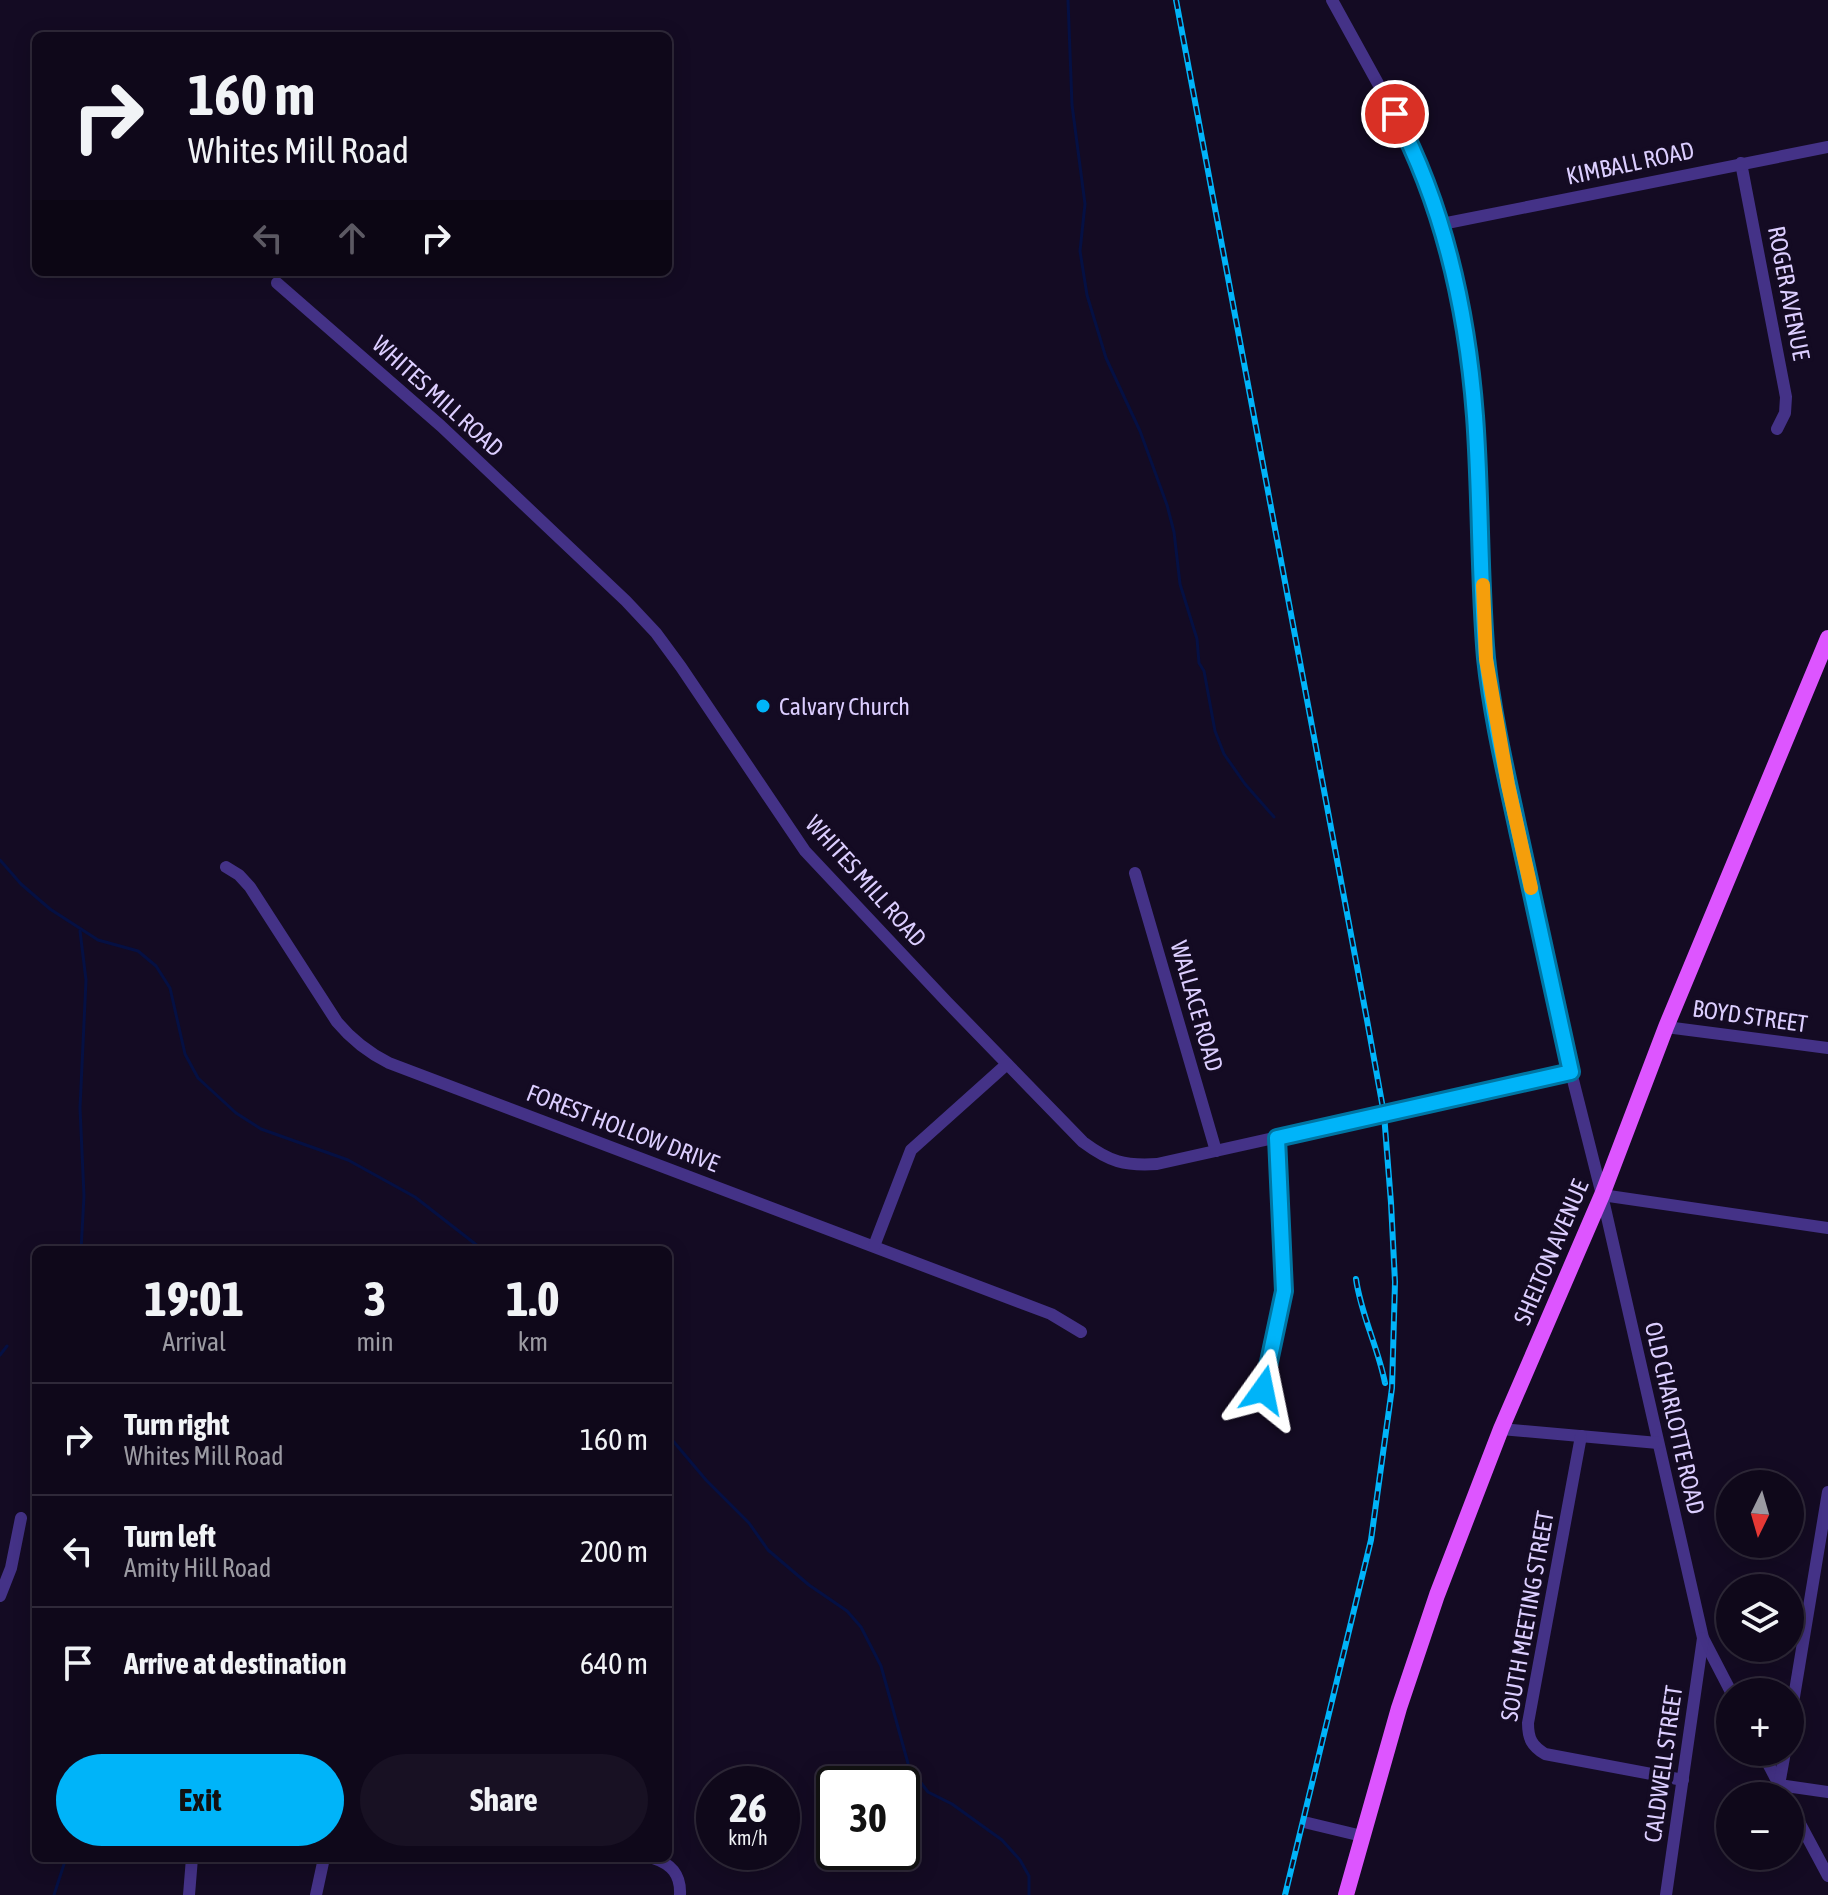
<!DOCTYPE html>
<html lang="en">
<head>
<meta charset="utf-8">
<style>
	body { margin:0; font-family:"Asap Condensed",sans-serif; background:#181123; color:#f1f3f6; height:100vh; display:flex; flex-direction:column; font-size:30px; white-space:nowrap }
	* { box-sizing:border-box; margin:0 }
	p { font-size:26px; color:#9b9aa2 }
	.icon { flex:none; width:44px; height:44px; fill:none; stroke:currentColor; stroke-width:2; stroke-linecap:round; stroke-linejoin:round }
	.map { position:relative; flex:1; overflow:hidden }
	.drawer { position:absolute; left:32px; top:1246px; width:640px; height:616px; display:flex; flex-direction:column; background:#0f081a; border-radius:12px; box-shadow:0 4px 20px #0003,0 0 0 2px #2f2939 }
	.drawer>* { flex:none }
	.guide { position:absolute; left:32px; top:32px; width:640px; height:244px; border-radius:12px; box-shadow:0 4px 20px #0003,0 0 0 2px #2f2939; background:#0f081a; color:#f1f3f6; overflow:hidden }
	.needle { width:52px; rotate:185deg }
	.controls { position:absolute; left:1716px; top:1470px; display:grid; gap:16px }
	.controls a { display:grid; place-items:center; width:88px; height:88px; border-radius:50%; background:#0f081a; box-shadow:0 4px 20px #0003,0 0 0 2px #2f2939; font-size:40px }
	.speed { position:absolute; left:696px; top:1766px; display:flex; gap:16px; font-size:40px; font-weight:700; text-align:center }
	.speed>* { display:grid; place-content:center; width:104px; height:104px; border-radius:50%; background:#0f081a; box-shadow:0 4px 20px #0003,0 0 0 2px #2f2939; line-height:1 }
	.speed small { font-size:20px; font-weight:400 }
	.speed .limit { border:4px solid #111; border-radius:12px; background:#fff; color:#111 }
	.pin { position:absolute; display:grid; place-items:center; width:68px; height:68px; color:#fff; margin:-34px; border:4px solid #fff; border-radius:50%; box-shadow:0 2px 8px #0007 }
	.me { position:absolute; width:88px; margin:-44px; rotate:12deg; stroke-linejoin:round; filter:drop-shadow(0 0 6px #0008) }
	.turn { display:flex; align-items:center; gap:28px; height:168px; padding:0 24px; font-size:36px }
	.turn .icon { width:104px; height:104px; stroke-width:2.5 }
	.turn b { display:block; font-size:56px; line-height:68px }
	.lanes { display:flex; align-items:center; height:76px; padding:0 24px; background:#0003; justify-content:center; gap:40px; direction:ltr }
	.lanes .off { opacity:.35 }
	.eta { display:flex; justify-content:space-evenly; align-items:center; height:136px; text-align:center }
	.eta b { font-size:48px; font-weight:700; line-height:56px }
	.button { display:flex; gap:16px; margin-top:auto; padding:16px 24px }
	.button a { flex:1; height:92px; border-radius:48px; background:#00b4f9; color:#111; font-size:32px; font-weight:700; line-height:92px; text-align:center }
	.button a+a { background:#181123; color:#f1f3f6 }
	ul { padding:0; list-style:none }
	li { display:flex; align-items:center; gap:24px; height:112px; padding:0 24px; border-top:2px solid #2f2939 }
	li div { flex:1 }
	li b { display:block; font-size:30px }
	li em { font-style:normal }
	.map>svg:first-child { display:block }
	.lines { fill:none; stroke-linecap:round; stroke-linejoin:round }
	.stream { stroke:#051043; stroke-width:3 }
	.minor { stroke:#443287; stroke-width:12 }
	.major { stroke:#d5f; stroke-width:16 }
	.rail-casing { stroke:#00b4f9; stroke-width:6 }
	.rail { stroke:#140b23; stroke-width:3; stroke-dasharray:9; stroke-linecap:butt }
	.route-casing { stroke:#0075a2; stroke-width:20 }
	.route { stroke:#00b4f9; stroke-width:14 }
	.slow { stroke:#f59e0b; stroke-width:14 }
	.poi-dot { fill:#00b4f9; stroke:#140b23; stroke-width:3 }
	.labels { text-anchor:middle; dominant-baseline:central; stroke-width:8; stroke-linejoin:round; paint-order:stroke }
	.street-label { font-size:24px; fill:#dcceff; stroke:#140b23 }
	.poi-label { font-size:24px; fill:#dcceff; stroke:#140b23; text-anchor:start }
</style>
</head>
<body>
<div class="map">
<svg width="1828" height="1895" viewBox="0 0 1828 1895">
	<rect width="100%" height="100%" fill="#140b23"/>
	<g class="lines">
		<g class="stream">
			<polyline points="1068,0 1072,105 1085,204 1080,251 1087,295 1106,358 1140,431 1167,505 1174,532 1180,584 1197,639 1199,663 1204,671 1215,731 1224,754 1245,784 1274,817"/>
			<polyline points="0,860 21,884 50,909 98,940 138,951 156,966 170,988 185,1054 198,1078 236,1113 261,1129 348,1160 415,1197 483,1250"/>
			<polyline points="80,931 86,980 80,1108 84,1196 81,1250"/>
			<polyline points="0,1355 7,1346"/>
			<polyline points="668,1435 706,1480 749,1523 768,1550 809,1585 847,1611 861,1627 881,1666 909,1767 928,1792 952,1804 1002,1840 1020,1860 1029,1876 1029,1895"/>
			<polyline points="54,1895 66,1858"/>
		</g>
		<g class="minor">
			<polyline points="1332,0 1408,138 1427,180 1442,224 1457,287 1468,350 1475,415 1486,659 1508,785 1571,1072 1602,1195 1703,1638 1731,1692"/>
			<polyline points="1741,163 1786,397 1785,413 1777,429"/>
			<polyline points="1442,224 1828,147"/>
			<path d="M277 283 441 426 626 601 656 633 681 667 805 851 947 1002 1083 1142C1110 1162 1124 1166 1157 1164L1571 1072"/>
			<path d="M226 867 239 875 250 887 337 1022C352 1040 367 1052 389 1063L1051 1314 1081 1332"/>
			<polyline points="1135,873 1216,1151"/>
			<polyline points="1666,1027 1828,1048"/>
			<polyline points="1602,1195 1828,1228"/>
			<polyline points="874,1246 911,1150 1007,1064"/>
			<polyline points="1263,1390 1284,1291 1277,1138"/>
			<polyline points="1501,1429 1658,1443"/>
			<path d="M1581 1436 1528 1723C1528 1739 1532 1746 1545 1754L1683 1780"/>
			<polyline points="0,1596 11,1568 21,1518"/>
			<polyline points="1790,1721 1828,1492"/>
			<polyline points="1762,1752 1785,1796"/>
			<polyline points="1785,1752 1779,1785 1828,1792"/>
			<polyline points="1790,1805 1828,1876"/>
			<polyline points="1308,1823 1362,1836"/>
			<path d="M653 1858C672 1864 681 1875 680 1895"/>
			<polyline points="189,1895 192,1858"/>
			<polyline points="316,1895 324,1858"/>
			<polyline points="1666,1895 1703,1638"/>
		</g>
		<polyline class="major" points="1346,1895 1399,1708 1437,1595 1501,1429 1602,1195 1666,1027 1828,638"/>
		<g class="rail-casing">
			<g id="rail">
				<polyline points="1176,0 1367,1020 1384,1114 1391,1203 1395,1282 1392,1388 1371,1540 1285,1895"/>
				<path d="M1356 1279C1361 1315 1378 1347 1385 1383"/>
			</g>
		</g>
		<use href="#rail" class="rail"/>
	</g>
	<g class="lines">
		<g class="route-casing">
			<path id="route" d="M1263 1390 1284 1291 1277 1138 1571 1072C1553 992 1536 911 1518 830 1506 774 1492 715 1486 658 1479 577 1481 496 1475 416 1467 311 1445 208 1395 114"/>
		</g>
		<use href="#route" class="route"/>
		<polyline class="slow" points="1483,585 1486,659 1508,785 1531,888"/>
	</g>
	<circle class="poi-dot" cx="763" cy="706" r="8"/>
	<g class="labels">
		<g class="street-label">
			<text transform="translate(1630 163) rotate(-12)">KIMBALL ROAD</text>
			<text transform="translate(1789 293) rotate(79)">ROGER AVENUE</text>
			<text transform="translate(438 396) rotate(42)">WHITES MILL ROAD</text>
			<text transform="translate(866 881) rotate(48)">WHITES MILL ROAD</text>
			<text transform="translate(1197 1006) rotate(74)">WALLACE ROAD</text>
			<text transform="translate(1750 1016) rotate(8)">BOYD STREET</text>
			<text transform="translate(623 1128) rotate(21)">FOREST HOLLOW DRIVE</text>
			<text transform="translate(1551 1252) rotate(-67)">SHELTON AVENUE</text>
			<text transform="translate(1675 1418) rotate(77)">OLD CHARLOTTE ROAD</text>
			<text transform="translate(1527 1616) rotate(-80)">SOUTH MEETING STREET</text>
			<text transform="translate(1663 1764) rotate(-82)">CALDWELL STREET</text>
		</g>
		<g class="poi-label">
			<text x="779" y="706">Calvary Church</text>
		</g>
	</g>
</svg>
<div class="controls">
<a><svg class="needle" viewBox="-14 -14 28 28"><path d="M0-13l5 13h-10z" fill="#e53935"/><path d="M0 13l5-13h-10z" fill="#9b9aa2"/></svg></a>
<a><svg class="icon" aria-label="layers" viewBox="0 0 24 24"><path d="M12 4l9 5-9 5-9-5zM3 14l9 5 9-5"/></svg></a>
<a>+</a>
<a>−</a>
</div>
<div class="speed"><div>26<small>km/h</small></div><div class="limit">30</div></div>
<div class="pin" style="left:1395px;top:114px;background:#d93025"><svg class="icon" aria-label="arrive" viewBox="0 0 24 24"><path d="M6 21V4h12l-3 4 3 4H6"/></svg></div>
<svg class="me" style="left:1263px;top:1390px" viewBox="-20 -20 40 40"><path d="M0-17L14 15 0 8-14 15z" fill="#00b4f9" stroke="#fff" stroke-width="4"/></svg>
<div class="guide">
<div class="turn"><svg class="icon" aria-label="right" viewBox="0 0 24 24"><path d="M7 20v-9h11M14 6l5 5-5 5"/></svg><div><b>160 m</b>Whites Mill Road</div></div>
<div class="lanes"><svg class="icon off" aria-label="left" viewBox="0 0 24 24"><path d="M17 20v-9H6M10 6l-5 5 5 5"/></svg><svg class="icon off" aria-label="ahead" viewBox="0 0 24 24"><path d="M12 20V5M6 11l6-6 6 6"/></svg><svg class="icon" aria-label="right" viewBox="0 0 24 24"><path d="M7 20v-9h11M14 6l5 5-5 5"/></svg></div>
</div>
<section class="drawer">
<div class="eta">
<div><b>19:01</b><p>Arrival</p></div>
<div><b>3</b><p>min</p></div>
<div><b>1.0</b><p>km</p></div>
</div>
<ul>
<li><svg class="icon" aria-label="right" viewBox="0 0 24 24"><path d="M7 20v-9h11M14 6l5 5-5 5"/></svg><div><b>Turn right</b><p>Whites Mill Road</p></div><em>160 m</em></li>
<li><svg class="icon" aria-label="left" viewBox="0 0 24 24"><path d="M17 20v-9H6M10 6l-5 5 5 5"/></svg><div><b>Turn left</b><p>Amity Hill Road</p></div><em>200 m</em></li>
<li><svg class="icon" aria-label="arrive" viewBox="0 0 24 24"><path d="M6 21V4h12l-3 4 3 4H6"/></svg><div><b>Arrive at destination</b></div><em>640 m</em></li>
</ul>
<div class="button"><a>Exit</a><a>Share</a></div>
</section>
</div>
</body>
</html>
